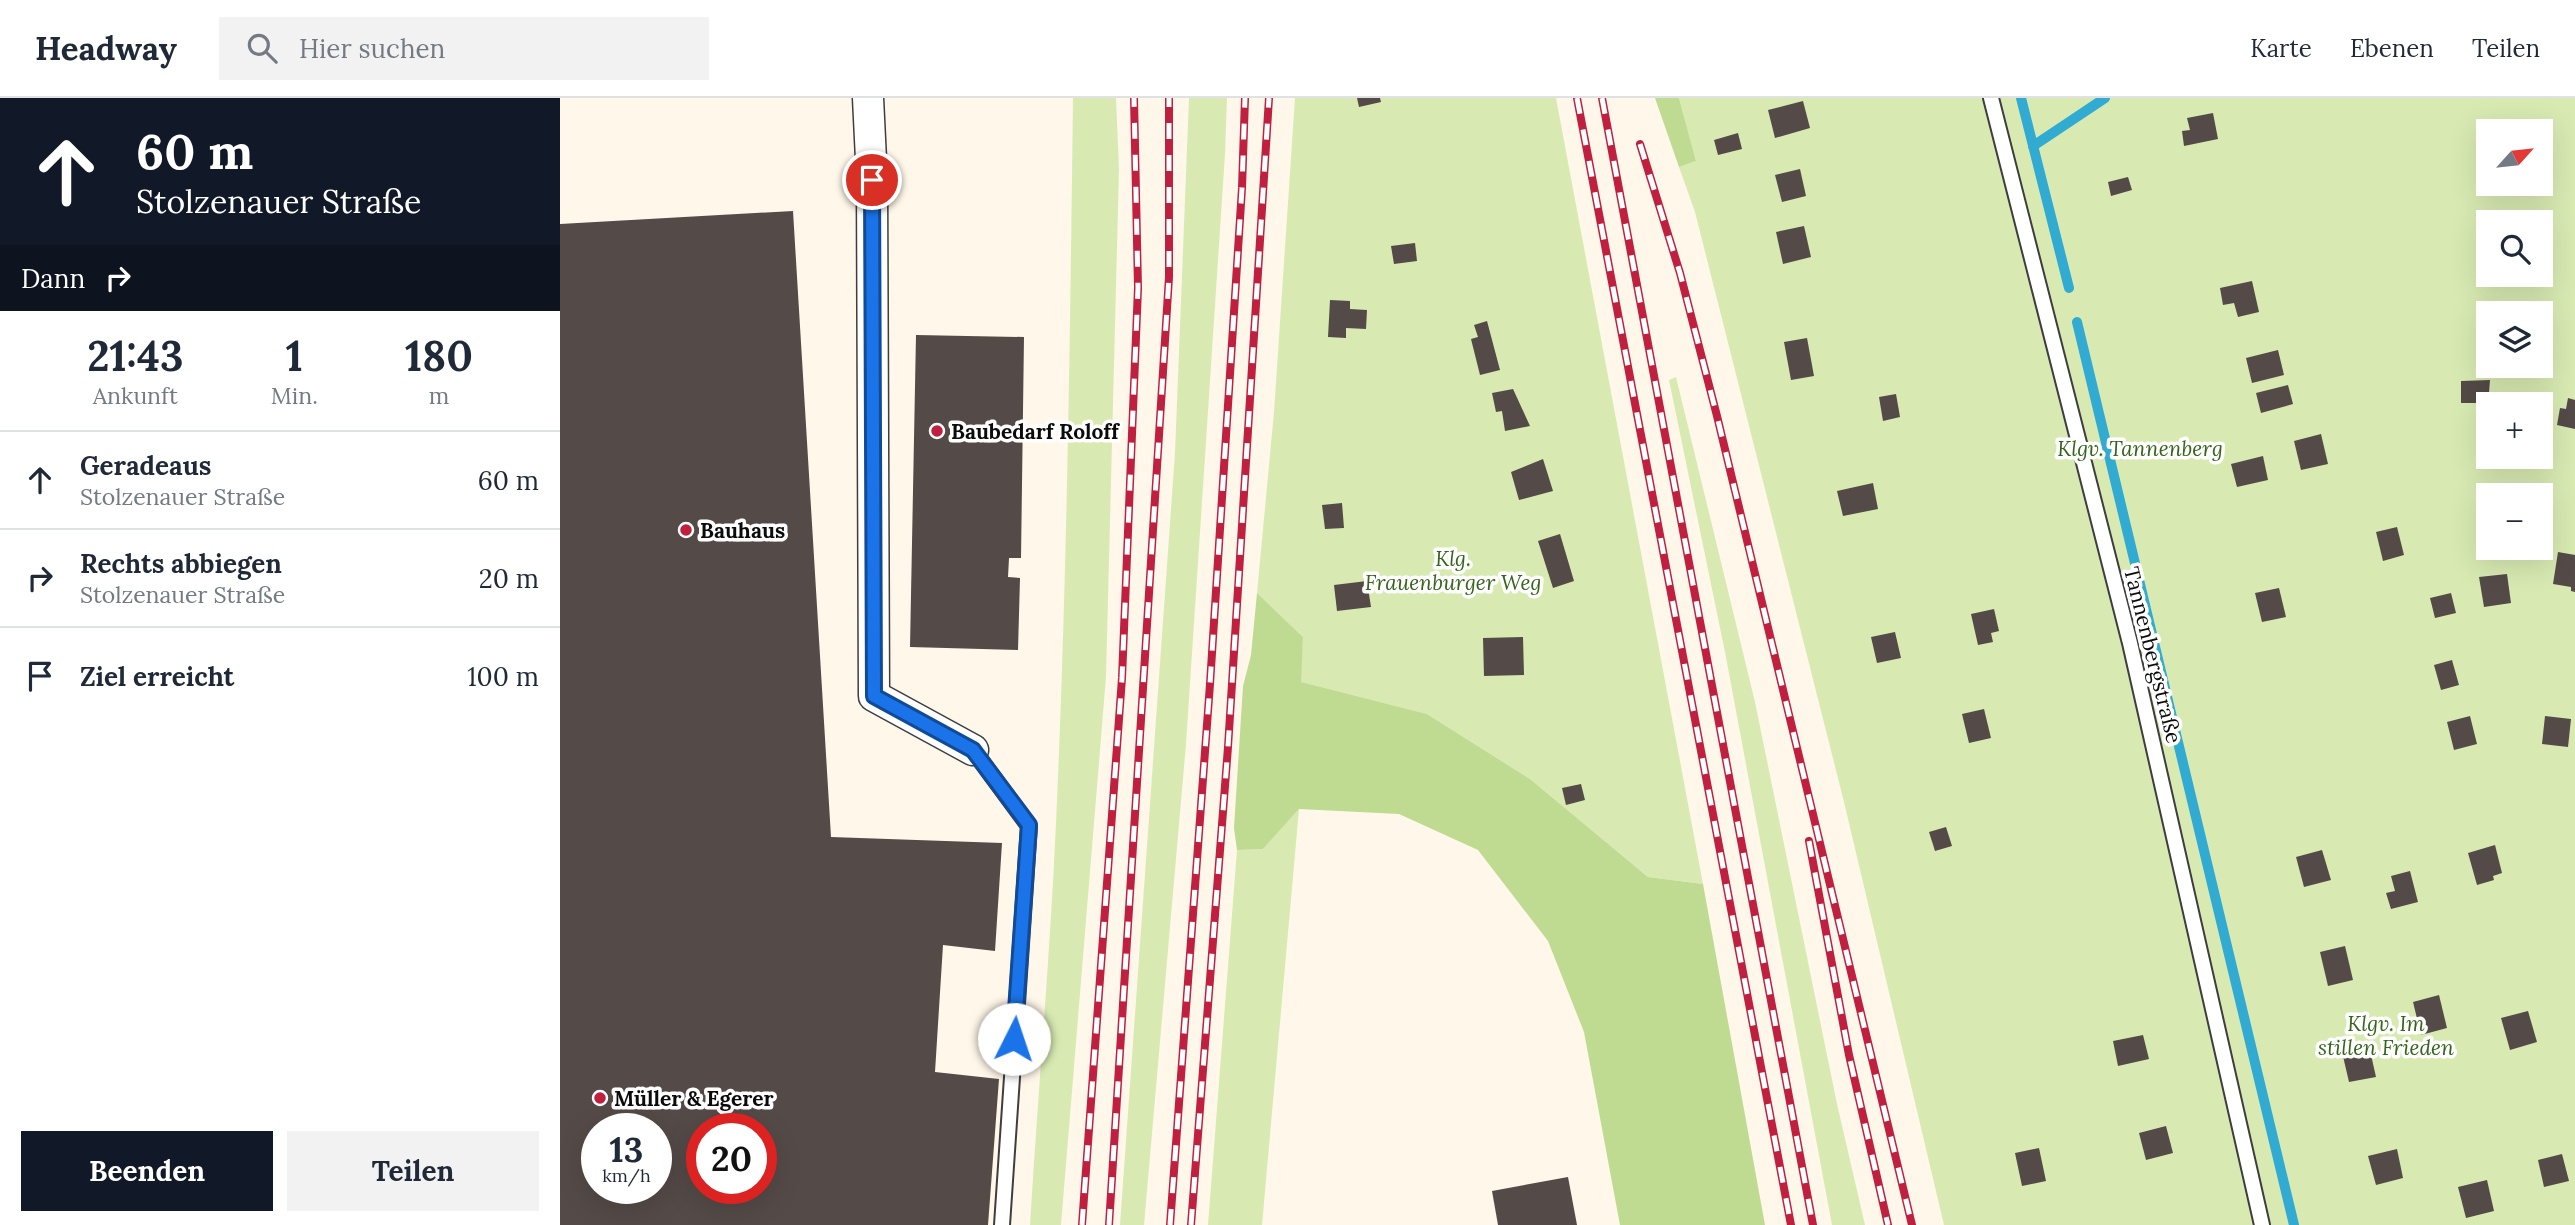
<!DOCTYPE html>
<html lang="de">
<head>
<meta charset="utf-8">
<style>
	body { margin:0; font-family:Lora,serif; background:#f2f2f3; color:#1f2937; height:100vh; display:flex; flex-direction:column; font-size:26px; white-space:nowrap }
	* { box-sizing:border-box; margin:0 }
	p { font-size:23px; color:#747a83 }
	.icon { flex:none; width:38px; height:38px; fill:none; stroke:currentColor; stroke-width:2; stroke-linecap:round; stroke-linejoin:round }
	.map { position:relative; flex:1; overflow:hidden }
	.drawer { display:flex; flex-direction:column; background:#fff; width:560px }
	.drawer>* { flex:none }
	.guide { background:#111827; color:#fff; overflow:hidden }
	.needle { width:46px; rotate:63deg }
	.fabs { position:absolute; left:1916px; top:21px; display:grid; gap:14px }
	.fabs a { display:grid; place-items:center; width:77px; height:77px; border-radius:0px; background:#fff; box-shadow:0 7px 28px #0002; font-size:35px }
	.speed { position:absolute; left:21px; top:1015px; display:flex; gap:14px; font-size:35px; font-weight:700; text-align:center }
	.speed>* { display:grid; place-content:center; width:91px; height:91px; border-radius:50%; background:#fff; box-shadow:0 7px 28px #0002; line-height:1 }
	.speed small { font-size:18px; font-weight:400 }
	.speed .limit { border:10px solid #d22; background:#fff; color:#111 }
	.pin { position:absolute; display:grid; place-items:center; width:60px; height:60px; color:#fff; margin:-30px; border:4px solid #fff; border-radius:50%; box-shadow:0 2px 7px #0007 }
	.me { position:absolute; width:77px; margin:-38px; rotate:4deg; stroke-linejoin:round; filter:drop-shadow(0 0 5px #0008) }
	.turn { display:flex; align-items:center; gap:24px; height:147px; padding:0 21px; font-size:32px }
	.turn .icon { width:91px; height:91px; stroke-width:2.5 }
	.turn b { display:block; font-size:49px; line-height:60px }
	.then { display:flex; align-items:center; height:66px; padding:0 21px; background:#0003; gap:14px; font-size:26px }
	.eta { display:flex; justify-content:space-evenly; align-items:center; height:119px; text-align:center }
	.eta b { font-size:42px; font-weight:700; line-height:49px }
	.action { display:flex; gap:14px; margin-top:auto; padding:14px 21px }
	.action a { flex:1; height:80px; border-radius:0px; background:#111827; color:#fff; font-size:28px; font-weight:700; line-height:80px; text-align:center }
	.action a+a { background:#f2f2f3; color:#1f2937 }
	ul { padding:0; list-style:none }
	li { display:flex; align-items:center; gap:21px; height:98px; padding:0 21px; border-top:2px solid #e0e1e3 }
	li div { flex:1 }
	li b { display:block; font-size:26px }
	li em { font-style:normal }
	header { display:flex; align-items:center; gap:42px; box-sizing:border-box; height:98px; padding:0 35px; background:#fff; border-bottom:2px solid #e0e1e3 }
	header strong { font-size:33px }
	nav { display:flex; gap:38px; margin-inline-start:auto; font-size:24px }
	.search { width:490px; height:63px; background:#f2f2f3; display:flex; align-items:center; gap:18px; box-sizing:border-box; padding:0 24px; border-radius:0px; color:#747a83; font-size:26px }
	main { display:flex; flex:1; min-height:0 }
	.map>svg:first-child { display:block }
	.green { fill:#d8eab2; fill-rule:evenodd }
	.forest { fill:#bedb91 }
	.lines { fill:none; stroke-linecap:round; stroke-linejoin:round }
	.stream { stroke:#31abd1; stroke-width:10 }
	.building { fill:#544a47; fill-rule:evenodd }
	.service-casing { stroke:#3e3e3e; stroke-width:18 }
	.minor-casing { stroke:#3e3e3e; stroke-width:33 }
	.service { stroke:#fff; stroke-width:14 }
	.minor { stroke:#fff; stroke-width:30 }
	.rail-casing { stroke:#bf2040; stroke-width:8 }
	.rail { stroke:#fff; stroke-width:5; stroke-dasharray:16; stroke-linecap:butt }
	.route-casing { stroke:#114b97; stroke-width:18 }
	.route { stroke:#1a73e8; stroke-width:12 }
	.poi-dot { fill:#bf2040; stroke:#fff; stroke-width:2.5 }
	.labels { text-anchor:middle; dominant-baseline:central; stroke-width:7; stroke-linejoin:round; paint-order:stroke }
	.poi-label { font-size:21px; font-weight:bold; fill:#0b0b0b; stroke:#fff; text-anchor:start }
	.park-label { font-size:21px; font-style:italic; fill:#35641a; stroke:#fff }
	.street-label { font-size:21px; fill:#0b0b0b; stroke:#fff }
</style>
</head>
<body>
<header>
<strong>Headway</strong>
<div class="search"><svg class="icon" aria-label="search" viewBox="0 0 24 24"><circle cx="10" cy="10" r="6"/><path d="M15 15l6 6"/></svg>Hier suchen</div>
<nav><a>Karte</a><a>Ebenen</a><a>Teilen</a></nav>
</header>
<main>
<section class="drawer">
<div class="guide">
<div class="turn"><svg class="icon" aria-label="ahead" viewBox="0 0 24 24"><path d="M12 20V5M6 11l6-6 6 6"/></svg><div><b>60 m</b>Stolzenauer Straße</div></div>
<div class="then">Dann<svg class="icon" aria-label="right" viewBox="0 0 24 24"><path d="M7 20v-9h11M14 6l5 5-5 5"/></svg></div>
</div>
<div class="eta">
<div><b>21:43</b><p>Ankunft</p></div>
<div><b>1</b><p>Min.</p></div>
<div><b>180</b><p>m</p></div>
</div>
<ul>
<li><svg class="icon" aria-label="ahead" viewBox="0 0 24 24"><path d="M12 20V5M6 11l6-6 6 6"/></svg><div><b>Geradeaus</b><p>Stolzenauer Straße</p></div><em>60 m</em></li>
<li><svg class="icon" aria-label="right" viewBox="0 0 24 24"><path d="M7 20v-9h11M14 6l5 5-5 5"/></svg><div><b>Rechts abbiegen</b><p>Stolzenauer Straße</p></div><em>20 m</em></li>
<li><svg class="icon" aria-label="arrive" viewBox="0 0 24 24"><path d="M6 21V4h12l-3 4 3 4H6"/></svg><div><b>Ziel erreicht</b></div><em>100 m</em></li>
</ul>
<div class="action"><a>Beenden</a><a>Teilen</a></div>
</section>
<div class="map">
<svg width="2015" height="1127" viewBox="0 0 2015 1127">
	<rect width="100%" height="100%" fill="#fff7e9"/>
	<g class="green">
		<path d="M513 0H556L559 71 546 579 501 1127H470C478 993 490 859 496 725 507 484 510 242 513 0Z"/>
		<polygon points="629,0 667,0 665,56 626,646 584,1127 560,1127 615,355"/>
		<polygon points="735,0 996,0 1143,786 1088,779 970,681 867,616 740,584 743,539 697,495 714,314"/>
		<path d="M1119 0H2015V1127H1384L1284 704 1135 114 1119 69 1136 63ZM1928 33H1981V86H1928ZM1928 124H1981V177H1928ZM1928 215H1981V268H1928ZM1928 306H1981V359H1928ZM1928 397H1981V450H1928Z"/>
		<polygon points="1116,279 1195,604 1277,1006 1305,1127 1272,1127 1165,554 1109,282"/>
		<polygon points="739,711 702,1127 648,1127 677,752 703,751"/>
	</g>
	<g class="forest">
		<polygon points="1095,0 1119,0 1136,63 1119,69"/>
		<polygon points="697,495 743,539 741,584 867,616 970,681 1088,779 1143,786 1205,1127 1060,1127 1024,934 988,843 918,752 839,716 739,711 703,751 677,752 674,730 683,588 691,557"/>
	</g>
	<g class="lines">
		<g class="stream">
			<polyline points="1461,0 1509,190"/>
			<polyline points="1473,48 1545,0"/>
			<polyline points="1517,224 1734,1127"/>
		</g>
	</g>
	<g class="building">
		<polygon points="797,0 820,0 821,4 799,9"/>
		<polygon points="1243,3 1250,30 1215,40 1208,12"/>
		<polygon points="1653,15 1658,41 1624,48 1622,33 1630,32 1627,20"/>
		<polygon points="1178,35 1182,51 1158,57 1154,42"/>
		<polygon points="1240,71 1246,98 1222,104 1215,77"/>
		<polygon points="1568,79 1572,92 1551,98 1548,84"/>
		<path d="M233 113 271 739 442 745 435 853 383 847 375 974 439 981 428 1127H0V126ZM37 1031H96V1090H37ZM142 1031H201V1090H142Z"/>
		<polygon points="1244,128 1251,159 1223,166 1216,134"/>
		<polygon points="855,145 857,163 834,166 831,148"/>
		<polygon points="1692,183 1699,214 1678,219 1674,205 1663,207 1660,190"/>
		<polygon points="770,202 790,203 790,211 807,212 806,231 786,230 786,240 768,239"/>
		<polygon points="927,223 940,272 920,277 911,241 918,239 914,227"/>
		<polygon points="356,237 464,239 461,460 449,460 448,479 460,480 458,552 350,549"/>
		<polygon points="1247,240 1254,278 1231,282 1224,244"/>
		<polygon points="1718,252 1724,277 1692,285 1686,260"/>
		<polygon points="1930,282 1929,295 1923,295 1923,305 1901,305 1901,283"/>
		<polygon points="1728,287 1733,306 1701,315 1696,295"/>
		<polygon points="953,291 970,328 945,333 942,313 936,314 932,295"/>
		<polygon points="1336,296 1340,319 1323,323 1319,299"/>
		<polygon points="2008,300 2015,302 2015,331 1997,327 2000,310 2006,311"/>
		<polygon points="1761,336 1768,366 1741,372 1734,343"/>
		<polygon points="1703,358 1708,382 1677,389 1671,366"/>
		<polygon points="983,361 993,393 959,402 951,374"/>
		<polygon points="1313,385 1318,411 1283,418 1277,393"/>
		<polygon points="782,405 784,430 765,431 762,407"/>
		<polygon points="1837,429 1844,457 1823,463 1816,434"/>
		<polygon points="1000,436 1014,483 993,490 978,443"/>
		<polygon points="1998,454 2015,457 2015,494 2011,493 2011,489 1993,486"/>
		<polygon points="1947,476 1951,505 1924,509 1919,479"/>
		<polygon points="807,483 811,509 777,513 774,487"/>
		<polygon points="1719,490 1726,519 1702,524 1695,495"/>
		<polygon points="1891,495 1896,515 1875,520 1870,500"/>
		<polygon points="1434,511 1439,533 1431,535 1433,544 1418,547 1411,516"/>
		<polygon points="1335,534 1341,560 1317,565 1311,539"/>
		<polygon points="963,539 964,577 924,578 923,540"/>
		<polygon points="1892,562 1899,587 1881,592 1874,567"/>
		<polygon points="1424,611 1431,640 1409,645 1402,616"/>
		<polygon points="1910,618 1917,646 1894,652 1887,624"/>
		<polygon points="1985,618 2011,621 2008,649 1982,646"/>
		<polygon points="1021,686 1025,702 1006,707 1002,690"/>
		<polygon points="1386,729 1392,748 1375,753 1369,734"/>
		<polygon points="1935,747 1942,775 1933,778 1934,782 1917,787 1908,755"/>
		<polygon points="1762,752 1771,782 1744,789 1736,759"/>
		<polygon points="1850,773 1858,804 1831,811 1826,795 1835,793 1831,778"/>
		<polygon points="1785,848 1793,882 1768,888 1760,854"/>
		<polygon points="1879,897 1887,930 1861,937 1853,904"/>
		<polygon points="1968,913 1977,944 1950,952 1941,920"/>
		<polygon points="1583,937 1589,961 1558,968 1553,943"/>
		<polygon points="1809,948 1816,979 1789,984 1782,954"/>
		<polygon points="1606,1028 1613,1055 1586,1062 1579,1035"/>
		<polygon points="1479,1050 1486,1083 1462,1088 1455,1055"/>
		<polygon points="1837,1051 1843,1080 1816,1087 1808,1058"/>
		<polygon points="2002,1056 2009,1083 1984,1089 1978,1062"/>
		<polygon points="1008,1079 1017,1127 938,1127 932,1093"/>
		<polygon points="1927,1082 1934,1113 1906,1120 1898,1089"/>
	</g>
	<g class="lines">
		<g class="service-casing">
			<g id="service">
				<polyline points="1431,0 1570,545 1702,1127"/>
				<polyline points="413,652 469,728 442,1127"/>
			</g>
		</g>
		<g class="minor-casing">
			<polyline id="minor" points="308,0 312,82 314,598 413,652"/>
		</g>
		<use href="#service" class="service"/>
		<use href="#minor" class="minor"/>
		<g class="rail-casing">
			<g id="rail">
				<polyline points="1017,0 1231,1127"/>
				<polyline points="1042,0 1253,1127"/>
				<polyline points="1080,46 1120,175 1157,318 1352,1127"/>
				<polyline points="1249,743 1289,957 1328,1127"/>
				<polyline points="522,1127 562,580 578,190 574,0"/>
				<polyline points="549,1127 609,179 609,0"/>
				<polyline points="610,1127 650,586 682,90 685,0"/>
				<polyline points="631,1127 668,649 709,0"/>
			</g>
		</g>
		<use href="#rail" class="rail"/>
	</g>
	<g class="lines">
		<g class="route-casing">
			<polyline id="route" points="312,82 314,598 413,652 469,727 454,941"/>
		</g>
		<use href="#route" class="route"/>
	</g>
	<g class="poi-dot">
		<circle cx="377" cy="333" r="7"/>
		<circle cx="126" cy="432" r="7"/>
		<circle cx="40" cy="1000" r="7"/>
	</g>
	<g class="labels">
		<g class="poi-label">
			<text x="391" y="333">Baubedarf Roloff</text>
			<text x="140" y="432">Bauhaus</text>
			<text x="54" y="1000">Müller &amp; Egerer</text>
		</g>
		<g class="park-label">
			<text x="1580" y="350">Klgv. Tannenberg</text>
			<text x="893" y="460">Klg.<tspan x="893" dy="24">Frauenburger Weg</tspan></text>
			<text x="1826" y="925">Klgv. Im<tspan x="1826" dy="24">stillen Frieden</tspan></text>
		</g>
		<g class="street-label">
			<text transform="translate(1593 557) rotate(76)">Tannenbergstraße</text>
		</g>
	</g>
</svg>
<div class="fabs">
<a><svg class="needle" viewBox="-14 -14 28 28"><path d="M0-13l5 13h-10z" fill="#e53935"/><path d="M0 13l5-13h-10z" fill="#747a83"/></svg></a>
<a><svg class="icon" aria-label="search" viewBox="0 0 24 24"><circle cx="10" cy="10" r="6"/><path d="M15 15l6 6"/></svg></a>
<a><svg class="icon" aria-label="layers" viewBox="0 0 24 24"><path d="M12 4l9 5-9 5-9-5zM3 14l9 5 9-5"/></svg></a>
<a>+</a>
<a>−</a>
</div>
<div class="speed"><div>13<small>km/h</small></div><div class="limit">20</div></div>
<div class="pin" style="left:312px;top:82px;background:#d93025"><svg class="icon" aria-label="arrive" viewBox="0 0 24 24"><path d="M6 21V4h12l-3 4 3 4H6"/></svg></div>
<svg class="me" style="left:454px;top:941px" viewBox="-20 -20 40 40"><circle r="19" fill="#fff"/><path d="M0-13L10 11 0 6-10 11z" fill="#1a73e8"/></svg>
</div>
</main>
</body>
</html>
